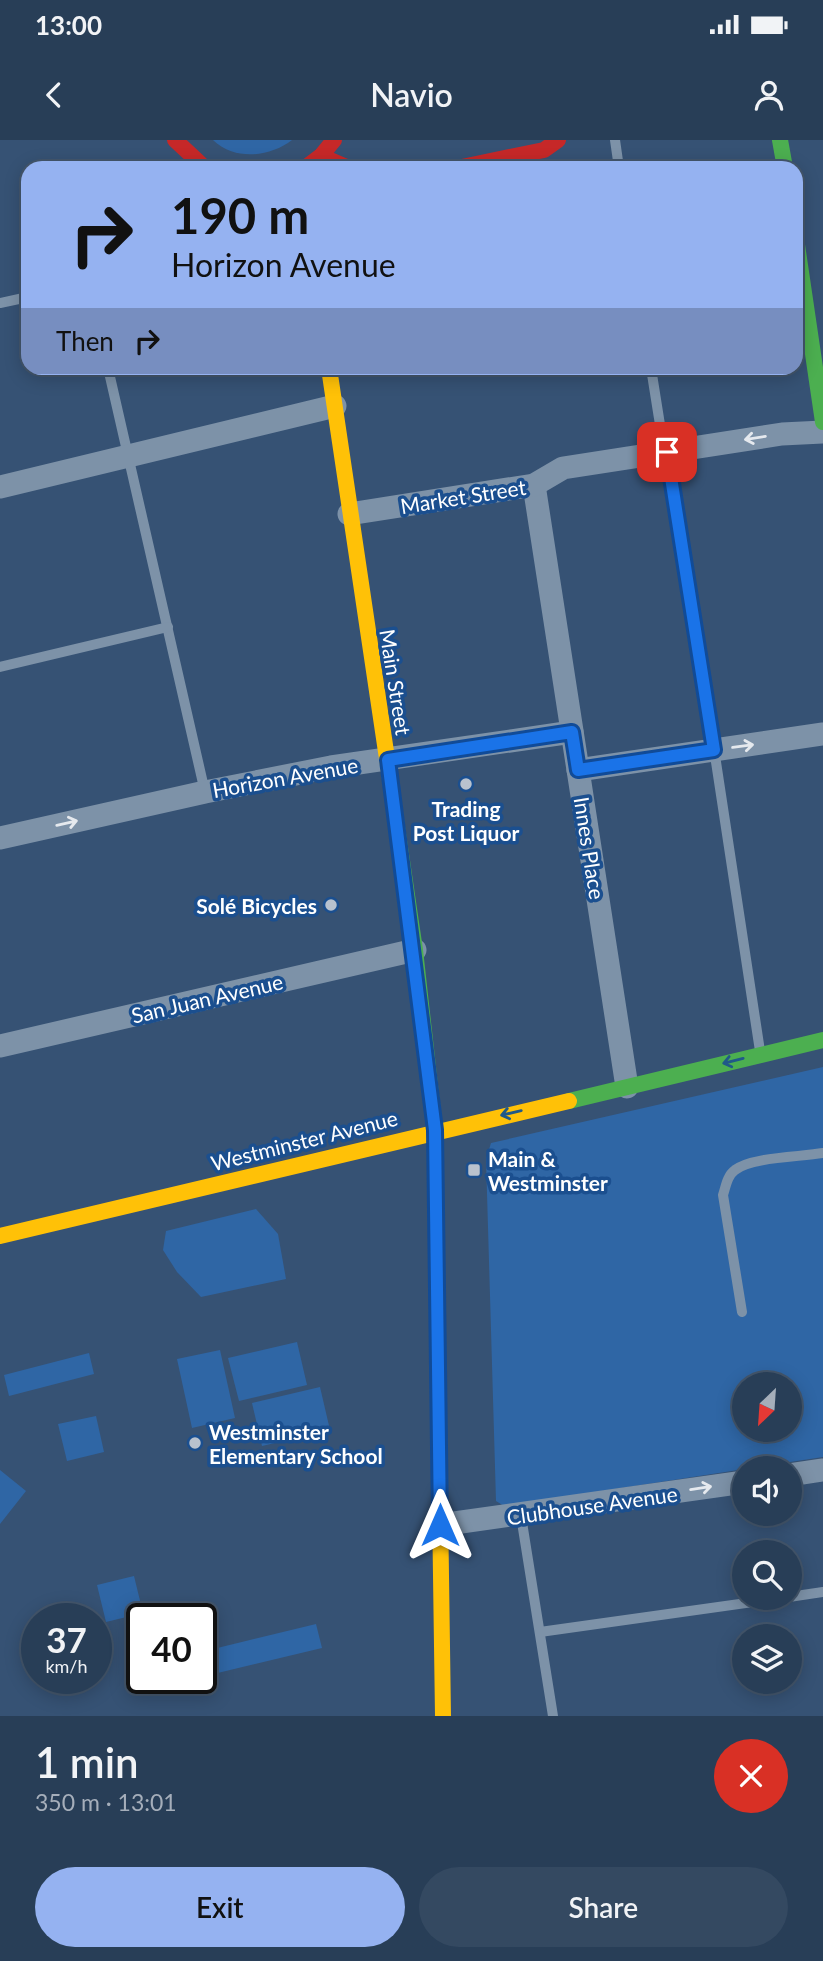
<!DOCTYPE html>
<html lang="en">
<head>
<meta charset="utf-8">
<style>
	body { margin:0; font-family:Lato,sans-serif; background:#344961; color:#f1f3f6; height:100vh; display:flex; flex-direction:column; font-size:26px; white-space:nowrap }
	* { box-sizing:border-box; margin:0 }
	p { font-size:23px; color:#a5aeba }
	.icon { flex:none; width:38px; height:38px; fill:none; stroke:currentColor; stroke-width:2; stroke-linecap:round; stroke-linejoin:round }
	.map { position:relative; height:1576px; overflow:hidden }
	.drawer { display:flex; flex-direction:column; background:#283e57; flex:1 }
	.drawer>* { flex:none }
	.banner { position:absolute; left:21px; top:21px; width:782px; height:214px; border-radius:21px; box-shadow:0 4px 18px #0003,0 0 0 2px #44576d; background:#95b2f1; color:#111; overflow:hidden }
	.needle { width:46px; rotate:205deg }
	.fabs { position:absolute; left:732px; top:1232px; display:grid; gap:14px }
	.fabs a { display:grid; place-items:center; width:70px; height:70px; border-radius:50%; background:#283e57; box-shadow:0 4px 18px #0003,0 0 0 2px #44576d; font-size:35px }
	.speed { position:absolute; left:21px; top:1463px; display:flex; gap:14px; font-size:35px; font-weight:700; text-align:center }
	.speed>* { display:grid; place-content:center; width:91px; height:91px; border-radius:50%; background:#283e57; box-shadow:0 4px 18px #0003,0 0 0 2px #44576d; line-height:1 }
	.speed small { font-size:18px; font-weight:400 }
	.speed .limit { border:4px solid #111; border-radius:10px; background:#fff; color:#111 }
	.pin { position:absolute; display:grid; place-items:center; width:60px; height:60px; color:#fff; margin:-30px; border-radius:14px; box-shadow:0 4px 10px #0006 }
	.me { position:absolute; width:77px; margin:-38px; rotate:0deg; stroke-linejoin:round; filter:drop-shadow(0 0 5px #0008) }
	.turn { display:flex; align-items:center; gap:24px; height:147px; padding:0 35px; font-size:32px }
	.turn .icon { width:91px; height:91px; stroke-width:2.5 }
	.turn b { display:block; font-size:49px; line-height:60px }
	.then { display:flex; align-items:center; height:66px; padding:0 35px; background:#0003; gap:14px; font-size:26px }
	.round { display:grid; place-items:center; flex:none; width:74px; height:74px; border-radius:37px; background:#344961 }
	.summary { display:flex; align-items:center; justify-content:space-between; height:119px; padding:0 35px }
	h1 { font-size:42px; font-weight:600; line-height:52px }
	.action { display:flex; gap:14px; margin-top:auto; padding:14px 35px }
	.action a { flex:1; height:80px; border-radius:42px; background:#95b2f1; color:#111; font-size:28px; font-weight:600; line-height:80px; text-align:center }
	.action a+a { background:#344961; color:#f1f3f6 }
	.status { display:flex; justify-content:space-between; align-items:center; height:49px; padding:0 35px; background:#283e57; direction:ltr }
	.status svg { height:19px; fill:currentColor }
	header { display:flex; justify-content:space-between; align-items:center; height:91px; padding:0 35px; background:#283e57; font-size:32px; font-weight:600 }
	.map>svg:first-child { display:block }
	.green { fill:#2f66a5; fill-rule:evenodd }
	.lines { fill:none; stroke-linecap:round; stroke-linejoin:round }
	.lane { stroke:#7d92a8; stroke-width:10 }
	.street { stroke:#7d92a8; stroke-width:23 }
	.fast { stroke:#4caf50; stroke-width:16 }
	.slow { stroke:#ffc107; stroke-width:16 }
	.jam { stroke:#c62828; stroke-width:16 }
	.oneway { stroke:#e5e9ee }
	.oneway2 { stroke:#205989 }
	.route-casing { stroke:#114b97; stroke-width:18 }
	.route { stroke:#1a73e8; stroke-width:12 }
	.poi-dot { fill:#b9c2ce; stroke:#1b4f8f; stroke-width:2.5 }
	.labels { text-anchor:middle; dominant-baseline:central; stroke-width:7; stroke-linejoin:round; paint-order:stroke }
	.street-label { font-size:21px; fill:#fff; stroke:#1b4f8f }
	.poi-label { font-size:21px; font-weight:bold; fill:#fff; stroke:#1b4f8f; text-anchor:start }
</style>
</head>
<body>
<div class="status"><b>13:00</b><svg viewBox="0 0 49 12"><path d="M0 12V9h3v3zM5 12V6h3v6zM10 12V3h3v9zM15 12V0h3v12zM26 1h20v11H26zM47 4h2v5h-2z"/></svg></div>
<header><svg class="icon" aria-label="back" viewBox="0 0 24 24"><path d="M15 5l-7 7 7 7"/></svg>Navio<svg class="icon" aria-label="person" viewBox="0 0 24 24"><circle cx="12" cy="8" r="4"/><path d="M4 21q1-7 8-7t8 7"/></svg></header>
<div class="map">
<svg width="823" height="1576" viewBox="0 0 823 1576">
	<rect width="100%" height="100%" fill="#365274"/>
	<g class="green">
		<path d="M213 0H292C270 17 235 21 213 0Z"/>
		<path d="M823 927V1317L504 1366 496 1361 486 1019 491 1003ZM744 1244H789V1290H744Z"/>
		<polygon points="256,1069 278,1094 286,1139 201,1157 177,1132 163,1110 166,1091"/>
		<polygon points="297,1202 307,1245 239,1261 228,1218"/>
		<polygon points="220,1210 235,1278 192,1288 177,1219"/>
		<polygon points="89,1213 94,1234 9,1256 4,1235"/>
		<polygon points="320,1247 330,1290 262,1306 252,1263"/>
		<polygon points="96,1276 104,1312 67,1321 58,1284"/>
		<polygon points="0,1330 26,1351 0,1384"/>
		<polygon points="134,1436 143,1473 106,1482 97,1445"/>
		<polygon points="316,1484 322,1508 201,1537 201,1512"/>
		<polygon points="142,1527 142,1538 198,1538 136,1554 130,1530"/>
	</g>
	<g class="lines">
		<g class="lane">
			<polyline points="615,0 619,28"/>
			<polyline points="0,163 28,157"/>
			<polyline points="108,228 205,652"/>
			<polyline points="651,228 661,291 672,333 760,911"/>
			<polyline points="0,527 168,487"/>
			<path d="M742 1172 723 1055C726 1046 727 1036 735 1030 751 1017 801 1017 823 1013"/>
			<polyline points="521,1376 553,1576"/>
			<polyline points="789,1457 823,1452"/>
			<polyline points="540,1492 782,1458"/>
		</g>
		<g class="street">
			<polyline points="534,345 627,947"/>
			<polyline points="0,347 335,266"/>
			<polyline points="349,374 534,345 563,328 782,294 823,292"/>
			<polyline points="578,630 823,594"/>
			<polyline points="0,698 205,652 331,627 572,592"/>
			<polyline points="0,906 415,810"/>
			<polyline points="789,1335 823,1330"/>
			<polyline points="440,1385 744,1342"/>
		</g>
		<g class="fast">
			<polyline points="780,0 785,28"/>
			<polyline points="796,98 823,282"/>
			<polyline points="389,632 415,810 435,990 438,1225"/>
			<polyline points="569,961 823,900"/>
		</g>
		<g class="slow">
			<polyline points="329,228 389,632"/>
			<polyline points="0,1096 569,961"/>
			<polyline points="438,1225 443,1576"/>
		</g>
		<g class="jam">
			<polyline points="175,0 205,28"/>
			<polyline points="321,16 349,28"/>
			<polyline points="305,28 321,16 334,0"/>
			<polyline points="457,28 544,10 558,0"/>
		</g>
	</g>
	<defs><path id="oneway-shaft" d="M-6 0H5M1.5-3L5.5 0L1.5 3" fill="none" stroke-width="1.6" stroke-linecap="round" stroke-linejoin="round" transform="scale(1.75)"/></defs>
	<g class="oneway">
		<use href="#oneway-shaft" transform="translate(755 298) rotate(171)"/>
		<use href="#oneway-shaft" transform="translate(743 606) rotate(-8)"/>
		<use href="#oneway-shaft" transform="translate(67 683) rotate(-13)"/>
		<use href="#oneway-shaft" transform="translate(701 1348) rotate(-9)"/>
	</g>
	<g class="oneway2">
		<use href="#oneway-shaft" transform="translate(733 921) rotate(166)"/>
		<use href="#oneway-shaft" transform="translate(511 973) rotate(167)"/>
	</g>
	<g class="lines">
		<g class="route-casing">
			<polyline id="route" points="440,1385 435,990 388,620 572,592 578,630 714,610 667,312"/>
		</g>
		<use href="#route" class="route"/>
	</g>
	<g class="poi-dot">
		<circle cx="466" cy="644" r="7"/>
		<circle cx="331" cy="765" r="7"/>
		<rect x="467" y="1023" width="14" height="14" rx="3.5"/>
		<circle cx="195" cy="1303" r="7"/>
	</g>
	<g class="labels">
		<g class="street-label">
			<text transform="translate(463 356) rotate(-9)">Market Street</text>
			<text transform="translate(396 542) rotate(81)">Main Street</text>
			<text transform="translate(285 637) rotate(-10)">Horizon Avenue</text>
			<text transform="translate(590 708) rotate(81)">Innes Place</text>
			<text transform="translate(207 858) rotate(-13)">San Juan Avenue</text>
			<text transform="translate(304 1000) rotate(-14)">Westminster Avenue</text>
			<text transform="translate(592 1365) rotate(-8)">Clubhouse Avenue</text>
		</g>
		<g class="poi-label">
			<text x="466" y="668" text-anchor="middle">Trading<tspan x="466" dy="24">Post Liquor</tspan></text>
			<text x="317" y="765" text-anchor="end">Solé Bicycles</text>
			<text x="488" y="1018">Main &amp;<tspan x="488" dy="24">Westminster</tspan></text>
			<text x="209" y="1291">Westminster<tspan x="209" dy="24">Elementary School</tspan></text>
		</g>
	</g>
</svg>
<div class="fabs">
<a><svg class="needle" viewBox="-14 -14 28 28"><path d="M0-13l5 13h-10z" fill="#e53935"/><path d="M0 13l5-13h-10z" fill="#a5aeba"/></svg></a>
<a><svg class="icon" aria-label="sound" viewBox="0 0 24 24"><path d="M4 9h4l5-4v14l-5-4H4zM17 9q2 3 0 6"/></svg></a>
<a><svg class="icon" aria-label="search" viewBox="0 0 24 24"><circle cx="10" cy="10" r="6"/><path d="M15 15l6 6"/></svg></a>
<a><svg class="icon" aria-label="layers" viewBox="0 0 24 24"><path d="M12 4l9 5-9 5-9-5zM3 14l9 5 9-5"/></svg></a>
</div>
<div class="speed"><div>37<small>km/h</small></div><div class="limit">40</div></div>
<div class="pin" style="left:667px;top:312px;background:#d93025"><svg class="icon" aria-label="arrive" viewBox="0 0 24 24"><path d="M6 21V4h12l-3 4 3 4H6"/></svg></div>
<svg class="me" style="left:440px;top:1385px" viewBox="-20 -20 40 40"><path d="M0-17L14 15 0 8-14 15z" fill="#1a73e8" stroke="#fff" stroke-width="4"/></svg>
<div class="banner">
<div class="turn"><svg class="icon" aria-label="right" viewBox="0 0 24 24"><path d="M7 20v-9h11M14 6l5 5-5 5"/></svg><div><b>190 m</b>Horizon Avenue</div></div>
<div class="then">Then<svg class="icon" aria-label="right" viewBox="0 0 24 24"><path d="M7 20v-9h11M14 6l5 5-5 5"/></svg></div>
</div>
</div>
<section class="drawer">
<div class="summary"><div><h1>1 min</h1><p>350 m · 13:01</p></div><a class="round" style="background:#d93025;color:#fff"><svg class="icon" aria-label="close" viewBox="0 0 24 24"><path d="M6 6l12 12M18 6L6 18"/></svg></a></div>
<div class="action"><a>Exit</a><a>Share</a></div>
</section>
</body>
</html>
